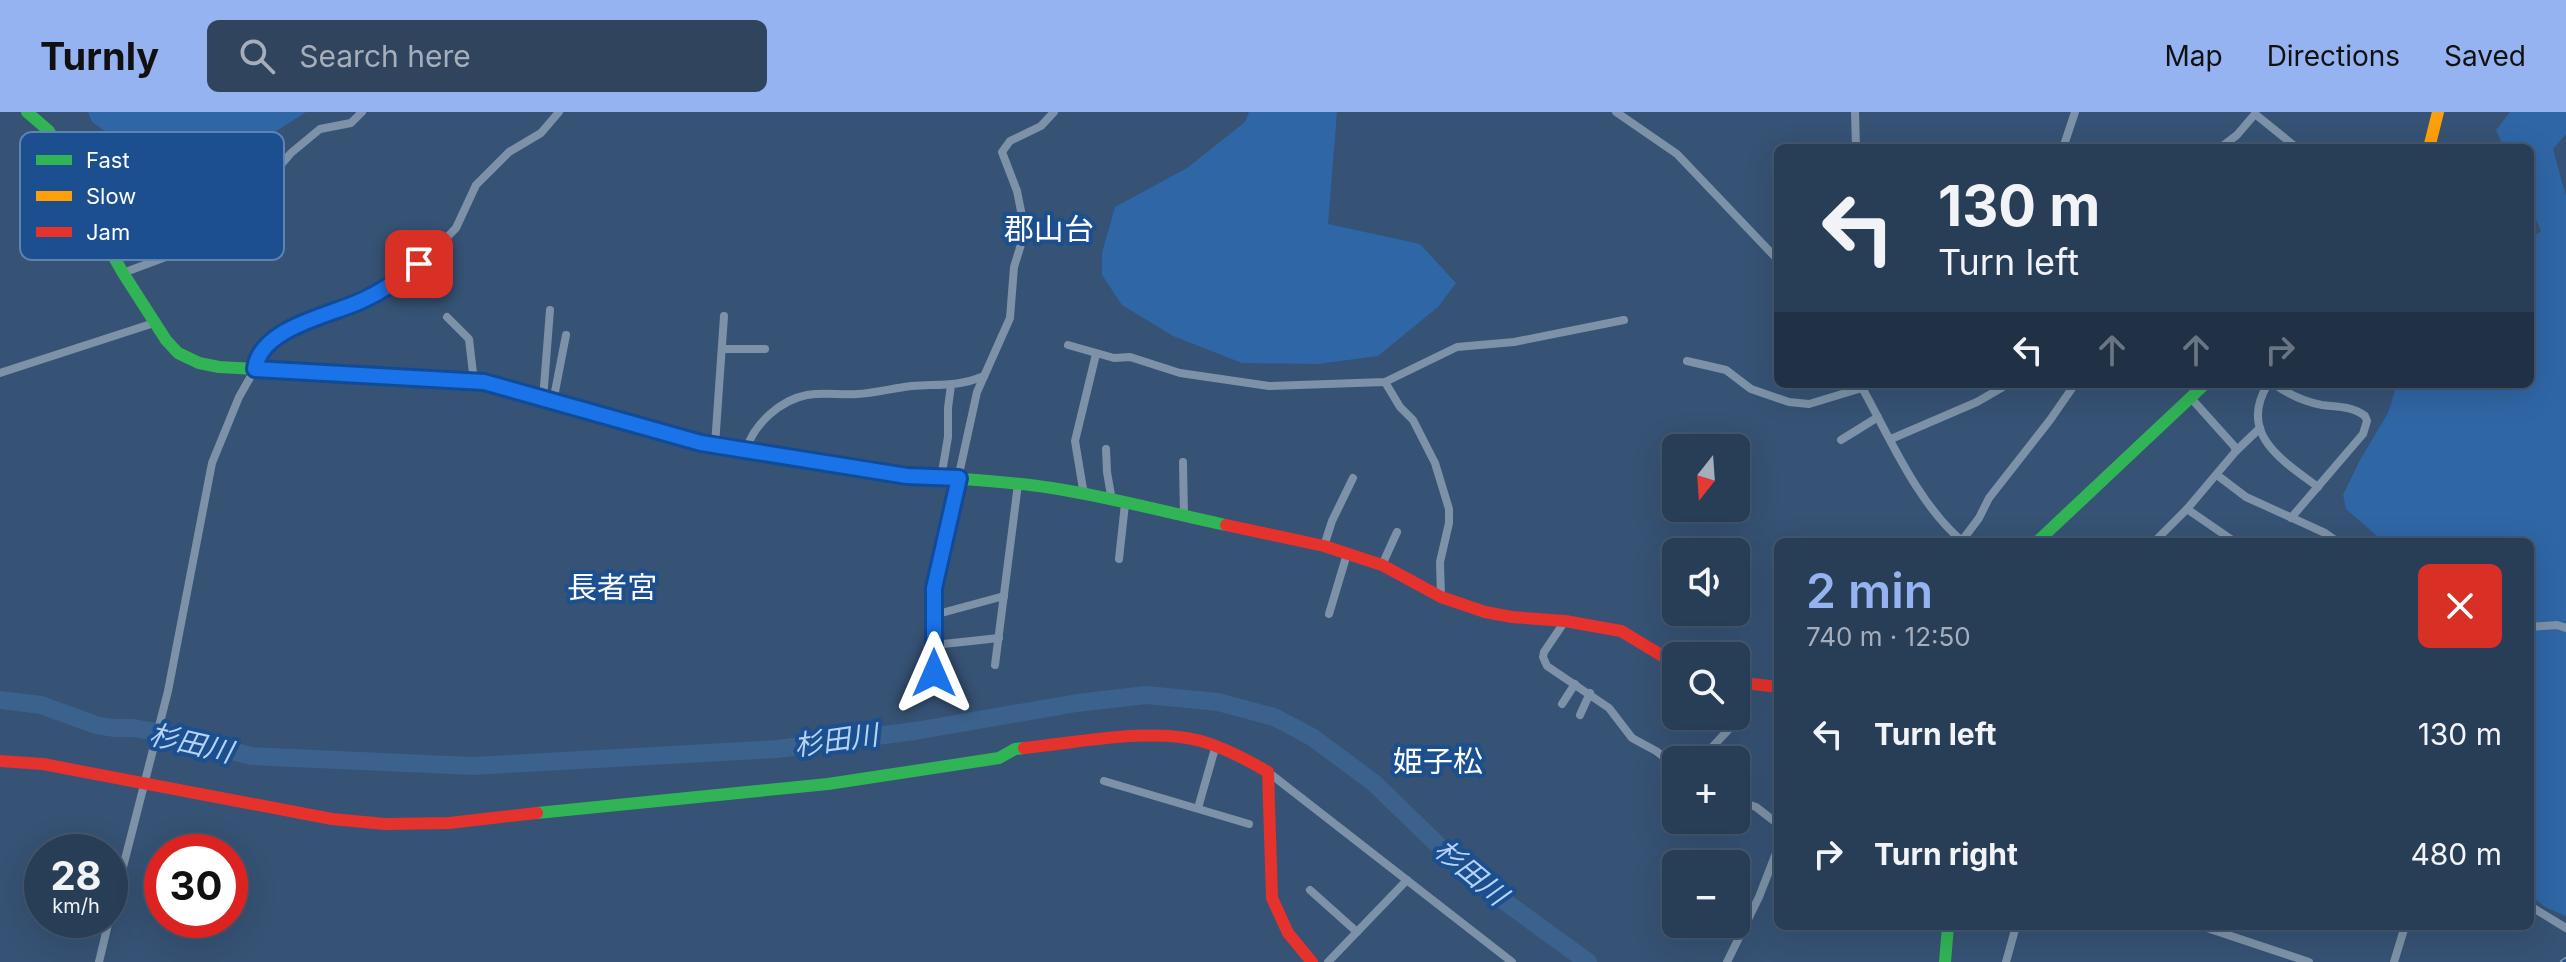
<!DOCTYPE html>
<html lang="en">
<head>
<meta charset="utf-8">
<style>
	body { margin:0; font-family:Inter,"Noto Sans JP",sans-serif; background:#30455d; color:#f1f3f6; height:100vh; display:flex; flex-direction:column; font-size:30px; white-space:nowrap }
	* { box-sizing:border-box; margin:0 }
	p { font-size:26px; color:#a5aeba }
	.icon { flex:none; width:44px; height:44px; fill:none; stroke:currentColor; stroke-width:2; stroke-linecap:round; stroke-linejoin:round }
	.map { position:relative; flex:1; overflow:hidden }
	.panel { position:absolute; left:1774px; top:426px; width:760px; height:392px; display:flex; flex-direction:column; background:#283e57; border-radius:12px; box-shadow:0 8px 32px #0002,0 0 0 2px #44576d }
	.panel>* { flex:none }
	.banner { position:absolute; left:1774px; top:32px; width:760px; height:244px; border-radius:12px; box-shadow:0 8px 32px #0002,0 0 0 2px #44576d; background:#283e57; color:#f1f3f6; overflow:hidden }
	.needle { width:52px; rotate:197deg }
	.fabs { position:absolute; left:1662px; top:322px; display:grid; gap:16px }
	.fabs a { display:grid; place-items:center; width:88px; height:88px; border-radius:12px; background:#283e57; box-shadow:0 8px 32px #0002,0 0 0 2px #44576d; font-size:40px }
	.speed { position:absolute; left:24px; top:722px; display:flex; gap:16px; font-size:40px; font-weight:700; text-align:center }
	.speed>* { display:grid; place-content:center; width:104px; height:104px; border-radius:50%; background:#283e57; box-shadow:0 8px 32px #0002,0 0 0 2px #44576d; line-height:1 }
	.speed small { font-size:20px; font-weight:400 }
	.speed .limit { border:12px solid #d22; background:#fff; color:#111 }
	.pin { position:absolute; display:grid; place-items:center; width:68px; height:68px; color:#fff; margin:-34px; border-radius:16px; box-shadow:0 4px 12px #0006 }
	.me { position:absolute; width:88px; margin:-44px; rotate:0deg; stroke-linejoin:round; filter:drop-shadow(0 0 6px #0008) }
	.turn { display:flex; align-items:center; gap:28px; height:168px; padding:0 32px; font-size:36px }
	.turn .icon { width:104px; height:104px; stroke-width:2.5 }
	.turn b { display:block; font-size:56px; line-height:68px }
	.lanes { display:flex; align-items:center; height:76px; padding:0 32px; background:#0003; justify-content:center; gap:40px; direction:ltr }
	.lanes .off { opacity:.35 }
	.round { display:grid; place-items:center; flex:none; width:84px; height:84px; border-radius:12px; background:#30455d }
	.headline { display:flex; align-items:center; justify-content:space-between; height:136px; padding:0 32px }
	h1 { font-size:48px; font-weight:600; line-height:60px; color:#95b2f1 }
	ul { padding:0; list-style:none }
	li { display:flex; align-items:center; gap:24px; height:120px; padding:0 32px }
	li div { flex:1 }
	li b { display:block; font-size:30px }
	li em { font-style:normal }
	header { display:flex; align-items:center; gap:48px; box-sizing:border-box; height:112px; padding:0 40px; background:#95b2f1; color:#111 }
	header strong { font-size:38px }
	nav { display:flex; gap:44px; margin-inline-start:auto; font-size:28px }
	.search { width:560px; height:72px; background:#30455d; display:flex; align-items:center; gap:20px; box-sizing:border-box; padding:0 28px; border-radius:12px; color:#a5aeba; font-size:30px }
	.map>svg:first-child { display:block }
	.green { fill:#2f66a5 }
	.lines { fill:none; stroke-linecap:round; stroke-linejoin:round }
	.river { stroke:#3b618d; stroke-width:18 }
	.street { stroke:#7d92a8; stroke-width:8 }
	.fast { stroke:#30b455; stroke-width:12 }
	.slow { stroke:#ff9f0a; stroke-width:12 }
	.jam { stroke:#e5322d; stroke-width:12 }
	.rail-casing { stroke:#7e92a7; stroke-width:6 }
	.rail { stroke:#1b4f8f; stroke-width:3; stroke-dasharray:9; stroke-linecap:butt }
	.route-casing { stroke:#114b97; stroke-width:20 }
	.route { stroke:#1a73e8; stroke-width:14 }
	.labels { text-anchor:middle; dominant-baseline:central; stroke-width:8; stroke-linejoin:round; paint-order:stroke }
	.water-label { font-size:28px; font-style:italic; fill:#b5d3f5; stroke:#1b4f8f }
	.quarter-label { font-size:30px; fill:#fff; stroke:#1b4f8f }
	.key { fill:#1b4f8f; stroke:#5f84b1; stroke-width:2 }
	.key-label { font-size:22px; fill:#fff }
</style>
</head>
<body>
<header>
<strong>Turnly</strong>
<div class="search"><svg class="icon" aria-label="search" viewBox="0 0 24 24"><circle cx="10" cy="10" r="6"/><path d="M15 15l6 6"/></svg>Search here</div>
<nav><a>Map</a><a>Directions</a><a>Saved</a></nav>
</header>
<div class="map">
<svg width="2566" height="850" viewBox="0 0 2566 850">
	<rect width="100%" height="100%" fill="#365274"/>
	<g class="green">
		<polygon points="88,0 306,0 236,45 177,70 92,10"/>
		<polygon points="1249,0 1337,0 1328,112 1420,132 1456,171 1438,195 1378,244 1318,252 1242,251 1173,224 1122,193 1102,163 1102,141 1115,95 1187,56 1245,10"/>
		<polygon points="2510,0 2566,0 2566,22 2553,37 2566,84 2566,804 2545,795 2530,783 2530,430 2384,430 2346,397 2343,383 2360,348 2388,301 2397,272 2530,272 2530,127 2541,119 2530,94 2530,36 2504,36 2496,18"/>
	</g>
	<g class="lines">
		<polyline class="river" points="0,588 41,593 96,613 113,616 133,616 168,622 251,644 473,654 777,637 915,619 1077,591 1146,583 1218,590 1274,605 1312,625 1374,671 1471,765 1588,850"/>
		<g class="street">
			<polyline points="1616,0 1677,42 1778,148"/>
			<polyline points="1855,0 1856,36"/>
			<polyline points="2063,36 2075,0"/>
			<polyline points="2220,36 2237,23 2255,2 2297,36"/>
			<polyline points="123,161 171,143 202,136 235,107 291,41 320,17 351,11 362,0"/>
			<polyline points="447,205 469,227 474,270"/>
			<polyline points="1068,233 1114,246 1130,245 1180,261 1269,274 1385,270 1457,235 1514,230 1624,208"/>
			<polyline points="722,237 765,237"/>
			<polyline points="1687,249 1726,258 1751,277 1789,290 1809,292 1862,276"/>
			<polyline points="0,261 154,211"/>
			<polyline points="1385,270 1400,295 1413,308 1435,351 1449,397 1449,411 1440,450 1441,485"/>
			<path d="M1860 272C1890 325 1916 390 1963 430"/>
			<polyline points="2103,272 2116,273"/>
			<path d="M2268 272C2237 322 2283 349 2318 375"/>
			<path d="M2274 272C2288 282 2305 290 2322 293 2337 295 2352 294 2365 304L2367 309 2363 322 2291 406"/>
			<polyline points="543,287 550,198"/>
			<polyline points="553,290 566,223"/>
			<polyline points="1891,327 1977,290 2008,272"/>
			<polyline points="1841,328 1878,305"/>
			<polyline points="715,333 724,204"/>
			<polyline points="1106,337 1107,360 1112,389"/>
			<path d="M746 338C754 312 780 288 807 283 824 280 840 283 857 282 875 281 893 276 912 274 938 272 958 275 984 264"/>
			<polyline points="2236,339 2260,316"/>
			<polyline points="1183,350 1184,405"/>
			<polyline points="2217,363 2246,385 2325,421 2338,430"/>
			<polyline points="941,366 948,325 948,296 951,273"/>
			<polyline points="1084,383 1075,329 1096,242"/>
			<polyline points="2187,397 2235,430"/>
			<polyline points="1961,430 1979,406 1989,386 2050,308 2075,272"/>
			<polyline points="2154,430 2187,397 2236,339 2234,334 2190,285"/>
			<polyline points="1324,434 1332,409 1353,366"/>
			<polyline points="1119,447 1125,392"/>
			<polyline points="1382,453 1397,420"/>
			<polyline points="1329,502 1347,442"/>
			<polyline points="934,503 1004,484"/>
			<polyline points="1565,509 1544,540 1543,545 1547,554 1609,596 1632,626 1656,639 1676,654"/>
			<polyline points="2530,515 2557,513 2566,516"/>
			<polyline points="934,533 999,526"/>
			<polyline points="995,553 1018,372"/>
			<polyline points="934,561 934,476 977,280 1010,206 1014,155 1023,126 1021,99 1017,79 1002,40 1010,29 1041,14 1054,0"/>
			<polyline points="1562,592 1575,572"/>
			<polyline points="1580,603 1590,581"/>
			<polyline points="1700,648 1731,615"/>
			<polyline points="1268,660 1512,850"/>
			<polyline points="1104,669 1249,712"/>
			<polyline points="1736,688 1756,695 1778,712"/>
			<polyline points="1198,696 1216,633"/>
			<polyline points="1310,778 1357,820"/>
			<polyline points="2530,794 2566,816"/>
			<polyline points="110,806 168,579 212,351 239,285 255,257 256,246 273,226 362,189 405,164 433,140 456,116 476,73 509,40 541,21 559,0"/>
			<polyline points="2201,814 2309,850"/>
			<polyline points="99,850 109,808"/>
			<polyline points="1328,850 1407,768"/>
			<polyline points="1727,850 1759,785 1778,736"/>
			<polyline points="2006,850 2016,814"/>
			<polyline points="2394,850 2405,814"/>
		</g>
		<g class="fast">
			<polyline points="27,0 49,19 86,96 123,161 166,228 178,241 199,251 219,255 484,270 508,277"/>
			<path d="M869 358C930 368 991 366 1052 376 1110 385 1169 401 1226 413"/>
			<polyline points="2037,430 2205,272"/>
			<polyline points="537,701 828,672 999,646 1015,637 1024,636"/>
			<polyline points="1945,850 1948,814"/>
		</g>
		<g class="slow">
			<polyline points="2429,36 2438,0"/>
			<polyline points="508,277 701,331 869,358"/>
		</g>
		<g class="jam">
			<polyline points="1226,413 1324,434 1382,453 1441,485 1485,500 1512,505 1565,509 1621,519 1676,552"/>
			<polyline points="1736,570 1778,575"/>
			<path d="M1024 636C1076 631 1151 615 1201 629 1225 636 1246 647 1268 660L1272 786 1288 821 1312 850"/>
			<polyline points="0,649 43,652 332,707 385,712 449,711 537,701"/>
		</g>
		<g class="rail-casing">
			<polyline id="rail" points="2563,850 2566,848"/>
		</g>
		<use href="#rail" class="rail"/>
	</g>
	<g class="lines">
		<g class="route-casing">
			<path id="route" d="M419 152C402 166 381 180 361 189 328 204 260 216 255 257L484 270 701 331 907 364 959 366 934 476V561"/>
		</g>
		<use href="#route" class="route"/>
	</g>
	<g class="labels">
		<g class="water-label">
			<text transform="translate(836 628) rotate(-8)">杉田川</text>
			<text transform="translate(191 631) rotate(13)">杉田川</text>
			<text transform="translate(1471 760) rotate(40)">杉田川</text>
		</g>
		<g class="quarter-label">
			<text x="1049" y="117">郡山台</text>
			<text x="612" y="475">長者宮</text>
			<text x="1438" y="649">姫子松</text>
		</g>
	</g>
	<rect x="20" y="20" width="264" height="128" rx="12" class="key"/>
	<rect x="36" y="43" width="36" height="10" fill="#30b455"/>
	<rect x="36" y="79" width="36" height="10" fill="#ff9f0a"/>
	<rect x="36" y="115" width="36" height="10" fill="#e5322d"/>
	<g class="key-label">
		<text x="86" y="56">Fast</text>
		<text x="86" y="92">Slow</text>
		<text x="86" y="128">Jam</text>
	</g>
</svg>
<div class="fabs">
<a><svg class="needle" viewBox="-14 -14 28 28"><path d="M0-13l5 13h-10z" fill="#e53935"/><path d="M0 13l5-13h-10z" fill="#a5aeba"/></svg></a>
<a><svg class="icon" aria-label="sound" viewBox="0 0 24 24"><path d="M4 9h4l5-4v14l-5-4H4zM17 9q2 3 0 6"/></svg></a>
<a><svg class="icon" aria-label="search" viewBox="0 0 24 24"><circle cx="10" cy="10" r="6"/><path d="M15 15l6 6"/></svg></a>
<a>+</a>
<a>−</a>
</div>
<div class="speed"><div>28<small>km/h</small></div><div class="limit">30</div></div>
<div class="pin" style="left:419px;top:152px;background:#d93025"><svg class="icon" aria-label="arrive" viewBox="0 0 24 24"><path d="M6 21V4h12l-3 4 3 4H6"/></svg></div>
<svg class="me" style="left:934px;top:561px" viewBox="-20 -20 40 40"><path d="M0-17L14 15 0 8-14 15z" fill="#1a73e8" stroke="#fff" stroke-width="4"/></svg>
<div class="banner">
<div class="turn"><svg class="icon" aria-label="left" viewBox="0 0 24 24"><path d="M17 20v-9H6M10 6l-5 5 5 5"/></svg><div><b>130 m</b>Turn left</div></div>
<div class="lanes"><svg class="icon" aria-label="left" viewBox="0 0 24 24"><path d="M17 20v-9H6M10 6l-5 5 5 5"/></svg><svg class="icon off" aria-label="ahead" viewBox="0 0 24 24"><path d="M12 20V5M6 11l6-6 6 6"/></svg><svg class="icon off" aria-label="ahead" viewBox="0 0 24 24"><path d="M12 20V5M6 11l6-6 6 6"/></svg><svg class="icon off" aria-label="right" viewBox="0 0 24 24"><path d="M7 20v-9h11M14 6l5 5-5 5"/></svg></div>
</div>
<section class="panel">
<div class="headline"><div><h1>2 min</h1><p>740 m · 12:50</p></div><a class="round" style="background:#d93025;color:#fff"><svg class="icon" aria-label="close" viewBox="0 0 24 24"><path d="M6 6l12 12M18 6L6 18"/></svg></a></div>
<ul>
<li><svg class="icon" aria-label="left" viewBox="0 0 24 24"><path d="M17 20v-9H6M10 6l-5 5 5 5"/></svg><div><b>Turn left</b></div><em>130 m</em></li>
<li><svg class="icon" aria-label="right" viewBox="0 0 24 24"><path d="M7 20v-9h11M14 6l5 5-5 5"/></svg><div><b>Turn right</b></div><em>480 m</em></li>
</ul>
</section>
</div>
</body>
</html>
